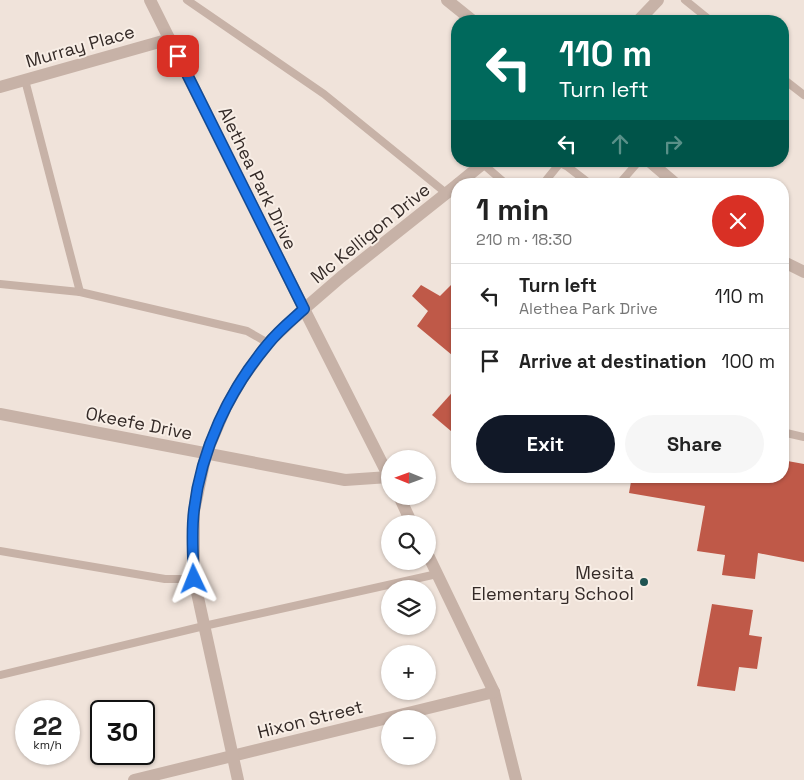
<!DOCTYPE html>
<html lang="en">
<head>
<meta charset="utf-8">
<style>
	body { margin:0; font-family:"Space Grotesk",sans-serif; background:#f6f6f6; color:#222; height:100vh; display:flex; flex-direction:column; font-size:19px; white-space:nowrap }
	* { box-sizing:border-box; margin:0 }
	p { font-size:16px; color:#767676 }
	.icon { flex:none; width:28px; height:28px; fill:none; stroke:currentColor; stroke-width:2; stroke-linecap:round; stroke-linejoin:round }
	.map { position:relative; flex:1; overflow:hidden }
	.panel { position:absolute; left:451px; top:178px; width:338px; height:305px; display:flex; flex-direction:column; background:#fff; border-radius:20px; box-shadow:0 1px 4px #0004 }
	.panel>* { flex:none }
	.banner { position:absolute; left:451px; top:15px; width:338px; height:152px; border-radius:20px; box-shadow:0 1px 4px #0004; background:#00695c; color:#fff; overflow:hidden }
	.needle { width:32px; rotate:271deg }
	.fabs { position:absolute; left:381px; top:450px; display:grid; gap:10px }
	.fabs a { display:grid; place-items:center; width:55px; height:55px; border-radius:50%; background:#fff; box-shadow:0 1px 4px #0004; font-size:25px }
	.speed { position:absolute; left:15px; top:700px; display:flex; gap:10px; font-size:25px; font-weight:700; text-align:center }
	.speed>* { display:grid; place-content:center; width:65px; height:65px; border-radius:50%; background:#fff; box-shadow:0 1px 4px #0004; line-height:1 }
	.speed small { font-size:12px; font-weight:400 }
	.speed .limit { border:2px solid #111; border-radius:8px; background:#fff; color:#111 }
	.pin { position:absolute; display:grid; place-items:center; width:42px; height:42px; color:#fff; margin:-21px; border-radius:10px; box-shadow:0 2px 8px #0006 }
	.me { position:absolute; width:55px; margin:-28px; rotate:358deg; stroke-linejoin:round; filter:drop-shadow(0 0 4px #0008) }
	.turn { display:flex; align-items:center; gap:18px; height:105px; padding:0 25px; font-size:22px }
	.turn .icon { width:65px; height:65px; stroke-width:2.5 }
	.turn b { display:block; font-size:35px; line-height:42px }
	.lanes { display:flex; align-items:center; height:48px; padding:0 25px; background:#0003; justify-content:center; gap:25px; direction:ltr }
	.lanes .off { opacity:.35 }
	.round { display:grid; place-items:center; flex:none; width:52px; height:52px; border-radius:26px; background:#f6f6f6 }
	.headline { display:flex; align-items:center; justify-content:space-between; height:85px; padding:0 25px }
	h1 { font-size:30px; font-weight:800; line-height:38px }
	.action { display:flex; gap:10px; margin-top:auto; padding:10px 25px }
	.action a { flex:1; height:58px; border-radius:30px; background:#111827; color:#fff; font-size:20px; font-weight:800; line-height:58px; text-align:center }
	.action a+a { background:#f6f6f6; color:#222 }
	ul { padding:0; list-style:none }
	li { display:flex; align-items:center; gap:15px; height:65px; padding:0 25px; border-top:1px solid #e0e0e0 }
	li div { flex:1 }
	li b { display:block; font-size:19px }
	li em { font-style:normal }
	.map>svg:first-child { display:block }
	.building { fill:#bf5948 }
	.lines { fill:none; stroke-linecap:round; stroke-linejoin:round }
	.service { stroke:#c7b2a7; stroke-width:8 }
	.minor { stroke:#c7b2a7; stroke-width:12 }
	.tertiary { stroke:#c7b2a7; stroke-width:12 }
	.route-casing { stroke:#114b97; stroke-width:12 }
	.route { stroke:#1a73e8; stroke-width:9 }
	.poi-dot { fill:#1f5351; stroke:#f8eee6; stroke-width:2 }
	.labels { text-anchor:middle; dominant-baseline:central; stroke-width:4; stroke-linejoin:round; paint-order:stroke }
	.street-label { font-size:18px; fill:#342a27; stroke:#f8eee6 }
	.poi-label { font-size:18px; fill:#342a27; stroke:#f8eee6; text-anchor:end }
</style>
</head>
<body>
<div class="map">
<svg width="804" height="780" viewBox="0 0 804 780">
	<rect width="100%" height="100%" fill="#f0e3da"/>
	<g class="building">
		<polygon points="458,278 458,360 417,326 428,311 412,296 421,285 440,296"/>
		<polygon points="458,386 458,437 432,415"/>
		<polygon points="782,460 804,464 804,562 758,553 755,579 722,575 725,555 697,551 705,506 629,493 632,476 782,476"/>
		<polygon points="712,604 753,610 749,635 762,637 757,669 739,667 735,691 697,686"/>
	</g>
	<g class="lines">
		<g class="service">
			<polyline points="187,0 324,94 446,193"/>
			<polyline points="685,0 711,21"/>
			<polyline points="782,78 804,95"/>
			<polyline points="25,80 80,292"/>
			<polyline points="483,164 506,184"/>
			<polyline points="543,184 560,163 568,167 590,184"/>
			<polyline points="619,184 639,161"/>
			<polyline points="0,284 80,292 247,331 268,343"/>
			<polyline points="782,432 804,437"/>
			<polyline points="0,551 165,579 194,579"/>
			<polyline points="0,675 204,626 437,574"/>
		</g>
		<g class="minor">
			<polyline points="150,0 304,309 390,479"/>
			<polyline points="638,21 658,0"/>
			<polyline points="0,87 170,39"/>
			<polyline points="458,184 486,161"/>
			<polyline points="0,414 345,480 389,477"/>
			<polyline points="399,496 412,524"/>
			<polyline points="428,555 494,692 516,780"/>
			<polyline points="134,780 494,692"/>
			<polyline points="238,780 194,579 194,511 206,454 226,407 242,379 268,343 304,309 341,277 458,184"/>
		</g>
		<g class="tertiary">
			<polyline points="447,0 473,21"/>
			<polyline points="649,161 676,184"/>
			<polyline points="782,261 804,272"/>
		</g>
	</g>
	<g class="lines">
		<g class="route-casing">
			<path id="route" d="M178 56 304 309C292 320 278 331 268 344 229 390 201 450 194 510 191 533 193 556 194 579"/>
		</g>
		<use href="#route" class="route"/>
	</g>
	<circle class="poi-dot" cx="644" cy="582" r="5"/>
	<g class="labels">
		<g class="street-label">
			<text transform="translate(80 46) rotate(-16)">Murray Place</text>
			<text transform="translate(258 178) rotate(64)">Alethea Park Drive</text>
			<text transform="translate(370 233) rotate(-39)">Mc Kelligon Drive</text>
			<text transform="translate(139 423) rotate(11)">Okeefe Drive</text>
			<text transform="translate(310 719) rotate(-14)">Hixon Street</text>
		</g>
		<g class="poi-label">
			<text x="634" y="572">Mesita<tspan x="634" dy="21">Elementary School</tspan></text>
		</g>
	</g>
</svg>
<div class="fabs">
<a><svg class="needle" viewBox="-14 -14 28 28"><path d="M0-13l5 13h-10z" fill="#e53935"/><path d="M0 13l5-13h-10z" fill="#767676"/></svg></a>
<a><svg class="icon" aria-label="search" viewBox="0 0 24 24"><circle cx="10" cy="10" r="6"/><path d="M15 15l6 6"/></svg></a>
<a><svg class="icon" aria-label="layers" viewBox="0 0 24 24"><path d="M12 4l9 5-9 5-9-5zM3 14l9 5 9-5"/></svg></a>
<a>+</a>
<a>−</a>
</div>
<div class="speed"><div>22<small>km/h</small></div><div class="limit">30</div></div>
<div class="pin" style="left:178px;top:56px;background:#d93025"><svg class="icon" aria-label="arrive" viewBox="0 0 24 24"><path d="M6 21V4h12l-3 4 3 4H6"/></svg></div>
<svg class="me" style="left:194px;top:579px" viewBox="-20 -20 40 40"><path d="M0-17L14 15 0 8-14 15z" fill="#1a73e8" stroke="#fff" stroke-width="4"/></svg>
<div class="banner">
<div class="turn"><svg class="icon" aria-label="left" viewBox="0 0 24 24"><path d="M17 20v-9H6M10 6l-5 5 5 5"/></svg><div><b>110 m</b>Turn left</div></div>
<div class="lanes"><svg class="icon" aria-label="left" viewBox="0 0 24 24"><path d="M17 20v-9H6M10 6l-5 5 5 5"/></svg><svg class="icon off" aria-label="ahead" viewBox="0 0 24 24"><path d="M12 20V5M6 11l6-6 6 6"/></svg><svg class="icon off" aria-label="right" viewBox="0 0 24 24"><path d="M7 20v-9h11M14 6l5 5-5 5"/></svg></div>
</div>
<section class="panel">
<div class="headline"><div><h1>1 min</h1><p>210 m · 18:30</p></div><a class="round" style="background:#d93025;color:#fff"><svg class="icon" aria-label="close" viewBox="0 0 24 24"><path d="M6 6l12 12M18 6L6 18"/></svg></a></div>
<ul>
<li><svg class="icon" aria-label="left" viewBox="0 0 24 24"><path d="M17 20v-9H6M10 6l-5 5 5 5"/></svg><div><b>Turn left</b><p>Alethea Park Drive</p></div><em>110 m</em></li>
<li><svg class="icon" aria-label="arrive" viewBox="0 0 24 24"><path d="M6 21V4h12l-3 4 3 4H6"/></svg><div><b>Arrive at destination</b></div><em>100 m</em></li>
</ul>
<div class="action"><a>Exit</a><a>Share</a></div>
</section>
</div>
</body>
</html>
